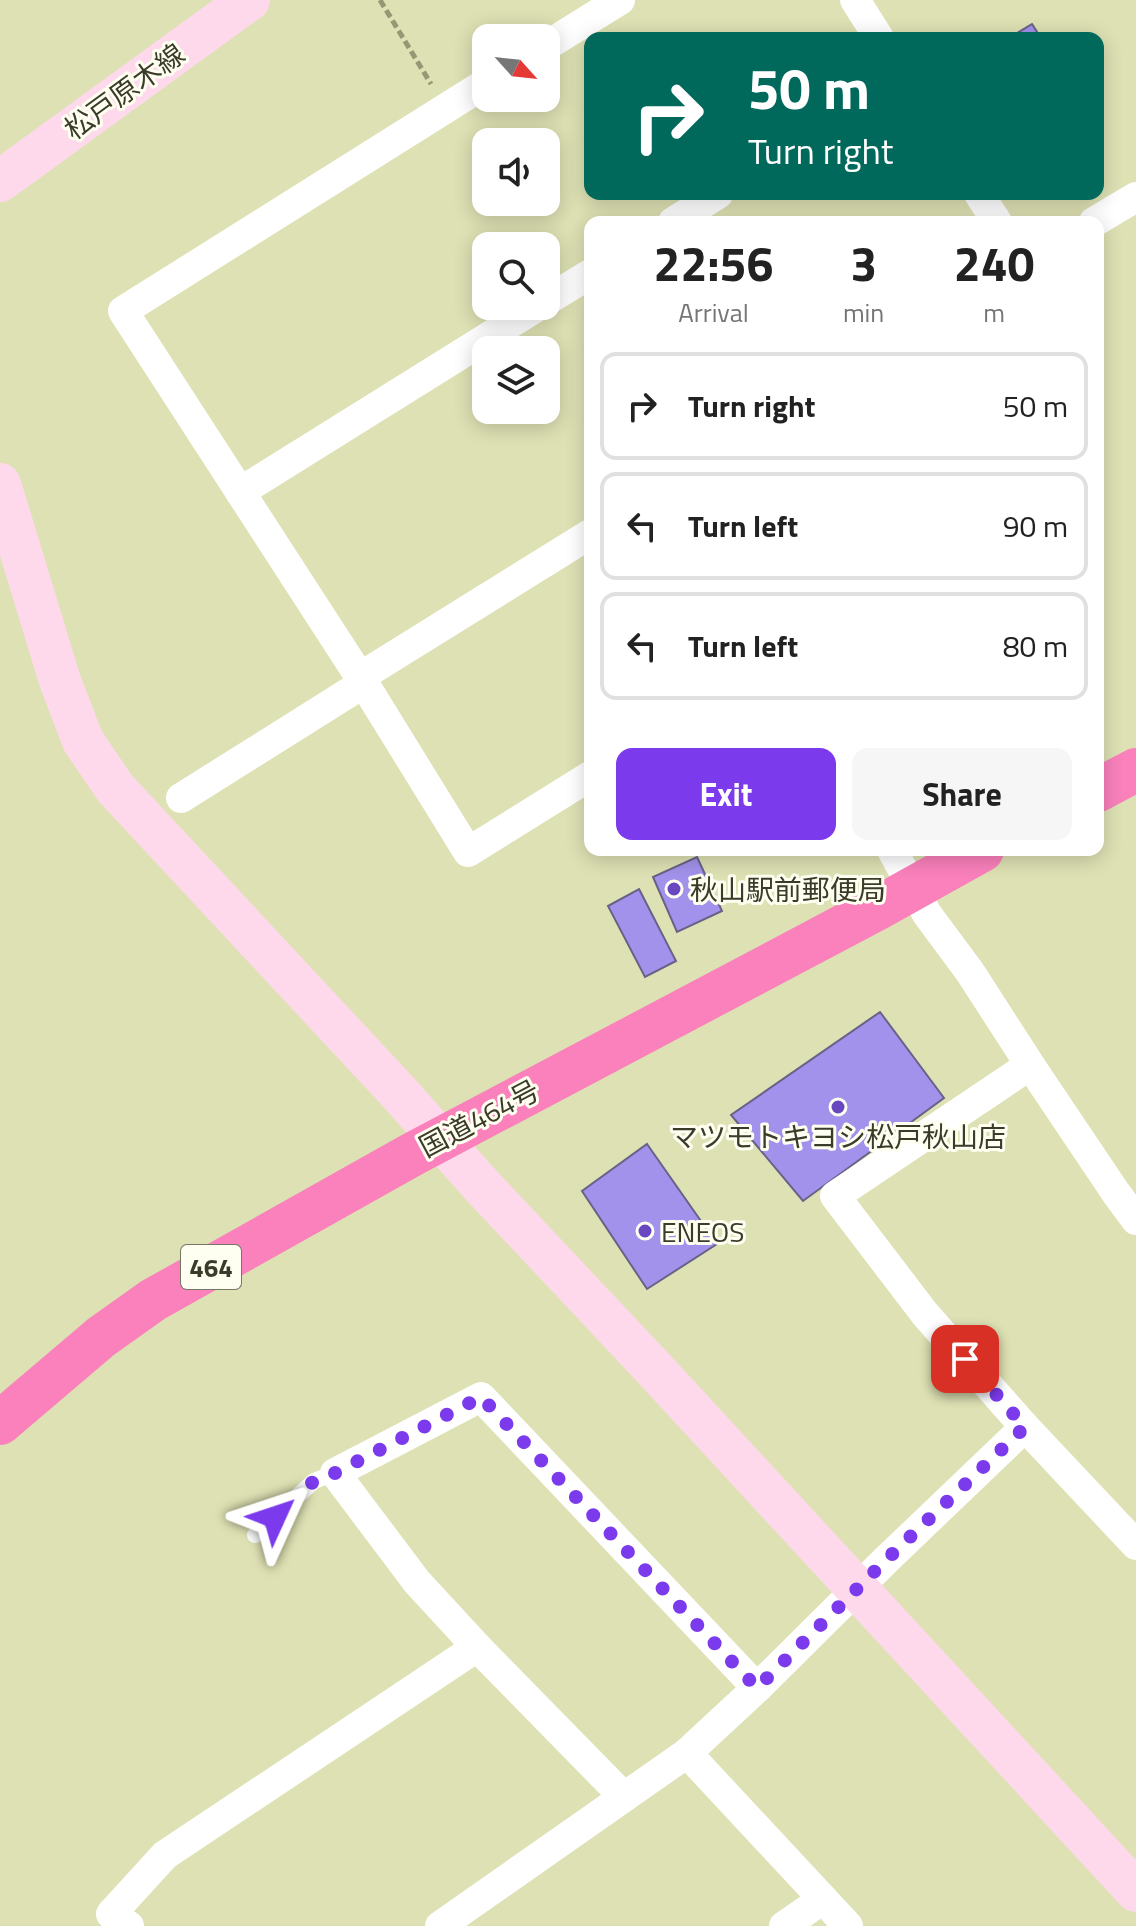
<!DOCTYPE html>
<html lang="en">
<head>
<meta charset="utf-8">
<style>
	body { margin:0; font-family:"Titillium Web","Noto Sans JP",sans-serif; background:#f6f6f6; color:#222; height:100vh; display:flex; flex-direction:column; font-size:30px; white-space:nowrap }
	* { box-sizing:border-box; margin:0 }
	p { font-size:26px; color:#767676 }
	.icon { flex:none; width:44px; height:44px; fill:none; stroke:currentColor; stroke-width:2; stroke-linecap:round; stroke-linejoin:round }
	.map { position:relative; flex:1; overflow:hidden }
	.drawer { position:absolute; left:584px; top:216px; width:520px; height:640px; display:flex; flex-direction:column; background:#fff; border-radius:16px; box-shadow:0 4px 20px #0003 }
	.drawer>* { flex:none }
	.top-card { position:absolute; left:584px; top:32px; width:520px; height:168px; border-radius:16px; box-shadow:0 4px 20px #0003; background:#00695c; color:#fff; overflow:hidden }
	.needle { width:52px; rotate:117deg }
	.fabs { position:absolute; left:472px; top:24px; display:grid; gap:16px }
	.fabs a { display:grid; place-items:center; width:88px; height:88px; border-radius:16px; background:#fff; box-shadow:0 4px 20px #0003; font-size:40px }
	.pin { position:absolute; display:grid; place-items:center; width:68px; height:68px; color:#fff; margin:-34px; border-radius:16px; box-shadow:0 4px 12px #0006 }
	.me { position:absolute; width:88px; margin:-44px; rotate:48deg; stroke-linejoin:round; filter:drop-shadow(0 0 6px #0008) }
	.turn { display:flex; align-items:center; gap:28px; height:168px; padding:0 32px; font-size:36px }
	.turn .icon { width:104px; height:104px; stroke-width:2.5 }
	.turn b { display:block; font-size:56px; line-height:68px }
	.eta { display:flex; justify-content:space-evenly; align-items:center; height:136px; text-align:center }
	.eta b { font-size:48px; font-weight:700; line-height:56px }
	.cta { display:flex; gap:16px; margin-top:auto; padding:16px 32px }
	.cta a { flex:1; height:92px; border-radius:16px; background:#7c3aed; color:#fff; font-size:32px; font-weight:700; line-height:92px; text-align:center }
	.cta a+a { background:#f6f6f6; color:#222 }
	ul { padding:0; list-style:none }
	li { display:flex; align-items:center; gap:24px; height:108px; margin:0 16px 12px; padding:0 16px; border:4px solid #e0e0e0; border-radius:16px }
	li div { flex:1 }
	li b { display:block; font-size:30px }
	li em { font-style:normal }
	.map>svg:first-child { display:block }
	.building { fill:#a292eb; stroke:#686288; stroke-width:2 }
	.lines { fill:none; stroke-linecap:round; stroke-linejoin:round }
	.path { stroke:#959775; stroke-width:5; stroke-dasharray:8 4; stroke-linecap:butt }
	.lane { stroke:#fff; stroke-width:16 }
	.street { stroke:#fff; stroke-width:30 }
	.secondary { stroke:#fed9eb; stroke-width:42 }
	.highway { stroke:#fa81bc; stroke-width:44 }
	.route { stroke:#7c3aed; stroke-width:14; stroke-dasharray:0 25.2 }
	.poi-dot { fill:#6847c0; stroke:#fefff1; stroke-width:3 }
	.labels { text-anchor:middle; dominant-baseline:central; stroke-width:6; stroke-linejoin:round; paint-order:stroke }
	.shield { fill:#fefff1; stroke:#757665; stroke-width:2 }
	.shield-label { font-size:26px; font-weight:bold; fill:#3a3b29 }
	.street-label { font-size:28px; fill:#3a3b29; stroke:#fefff1 }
	.poi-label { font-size:28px; fill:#3a3b29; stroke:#fefff1; text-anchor:start }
</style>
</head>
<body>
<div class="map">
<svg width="1136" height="1926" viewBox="0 0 1136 1926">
	<rect width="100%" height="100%" fill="#dee1b3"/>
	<g class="building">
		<polygon points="1032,24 1041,38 1009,38"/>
		<polygon points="697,857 722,911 677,932 653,877"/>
		<polygon points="639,889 676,961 645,977 608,906"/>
		<polygon points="880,1012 944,1098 803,1201 731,1115"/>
		<polygon points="647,1144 717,1244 647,1289 582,1191"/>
	</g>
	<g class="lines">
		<polyline class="path" points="380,0 431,84"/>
		<polyline class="lane" points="255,1535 314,1481 335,1473"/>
		<g class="street">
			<polyline points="855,0 879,38"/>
			<polyline points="546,46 620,0"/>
			<polyline points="979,194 997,222"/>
			<polyline points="673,222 718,194"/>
			<polyline points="1094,222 1136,197"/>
			<polyline points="546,301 590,274"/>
			<polyline points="240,492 538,306"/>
			<polyline points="590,534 360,677 468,852 590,776"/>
			<polyline points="360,677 123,311 486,83"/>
			<polyline points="181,798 364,683"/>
			<polyline points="892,850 927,914 970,972 1030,1065"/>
			<polyline points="1136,1220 1116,1193 1030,1065 835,1196 925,1314 1025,1427 1136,1545"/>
			<polyline points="477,1647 624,1797"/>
			<polyline points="757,1688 886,1560 1025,1427"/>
			<polyline points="687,1753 848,1926"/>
			<polyline points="129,1926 111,1914 165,1855 477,1647 417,1582 335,1473 481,1397 757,1688 687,1753 440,1926"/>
			<polyline points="784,1926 823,1899"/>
		</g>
		<g class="secondary">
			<polyline points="0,181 249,0"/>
			<polyline points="0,484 60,681 83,741 115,788 401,1095 481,1185 657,1372 1136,1891"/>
		</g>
		<g class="highway">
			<polyline points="1098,790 1136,770"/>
			<polyline points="0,1423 101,1337 153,1300 413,1154 878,908 982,850"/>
		</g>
	</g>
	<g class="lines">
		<polyline class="route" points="275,1517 314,1481 335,1473 481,1397 757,1688 886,1560 1025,1427 965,1359"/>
	</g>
	<g class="poi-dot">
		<circle cx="674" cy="889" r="8"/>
		<circle cx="838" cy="1107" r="8"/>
		<circle cx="645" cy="1231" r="8"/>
	</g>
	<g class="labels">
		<rect class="shield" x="181" y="1245" width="60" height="44" rx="6"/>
		<g class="shield-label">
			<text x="211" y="1267">464</text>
		</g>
		<g class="street-label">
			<text transform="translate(124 91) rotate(-36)">松戸原木線</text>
			<text transform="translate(479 1118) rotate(-28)">国道464号</text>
		</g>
		<g class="poi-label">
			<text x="690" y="889">秋山駅前郵便局</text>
			<text x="838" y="1136" text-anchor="middle">マツモトキヨシ松戸秋山店</text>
			<text x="661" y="1231">ENEOS</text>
		</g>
	</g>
</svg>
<div class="fabs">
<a><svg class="needle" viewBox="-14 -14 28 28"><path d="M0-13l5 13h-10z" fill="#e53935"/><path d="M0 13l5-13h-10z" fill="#767676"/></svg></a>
<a><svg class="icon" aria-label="sound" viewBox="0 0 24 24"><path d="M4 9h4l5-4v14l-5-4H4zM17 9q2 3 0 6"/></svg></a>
<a><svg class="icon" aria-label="search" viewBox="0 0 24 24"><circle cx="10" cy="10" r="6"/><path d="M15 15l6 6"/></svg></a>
<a><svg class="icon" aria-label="layers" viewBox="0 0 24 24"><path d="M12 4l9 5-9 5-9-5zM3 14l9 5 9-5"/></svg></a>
</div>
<div class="pin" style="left:965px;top:1359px;background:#d93025"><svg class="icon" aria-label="arrive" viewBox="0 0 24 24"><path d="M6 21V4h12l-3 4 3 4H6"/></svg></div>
<svg class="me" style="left:275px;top:1517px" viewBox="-20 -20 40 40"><path d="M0-17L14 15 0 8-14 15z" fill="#7c3aed" stroke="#fff" stroke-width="4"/></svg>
<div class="top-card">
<div class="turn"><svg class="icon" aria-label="right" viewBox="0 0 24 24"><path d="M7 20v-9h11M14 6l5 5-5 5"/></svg><div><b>50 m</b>Turn right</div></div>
</div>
<section class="drawer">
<div class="eta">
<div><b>22:56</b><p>Arrival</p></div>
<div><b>3</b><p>min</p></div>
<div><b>240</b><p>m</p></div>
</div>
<ul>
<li><svg class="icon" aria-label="right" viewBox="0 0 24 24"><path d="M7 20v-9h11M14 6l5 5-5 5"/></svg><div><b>Turn right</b></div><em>50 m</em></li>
<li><svg class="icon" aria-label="left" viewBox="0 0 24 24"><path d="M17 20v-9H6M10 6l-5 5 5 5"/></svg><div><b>Turn left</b></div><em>90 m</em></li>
<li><svg class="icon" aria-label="left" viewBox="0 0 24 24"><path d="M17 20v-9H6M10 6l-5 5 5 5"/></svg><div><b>Turn left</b></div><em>80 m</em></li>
</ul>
<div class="cta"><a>Exit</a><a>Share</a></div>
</section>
</div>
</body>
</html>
